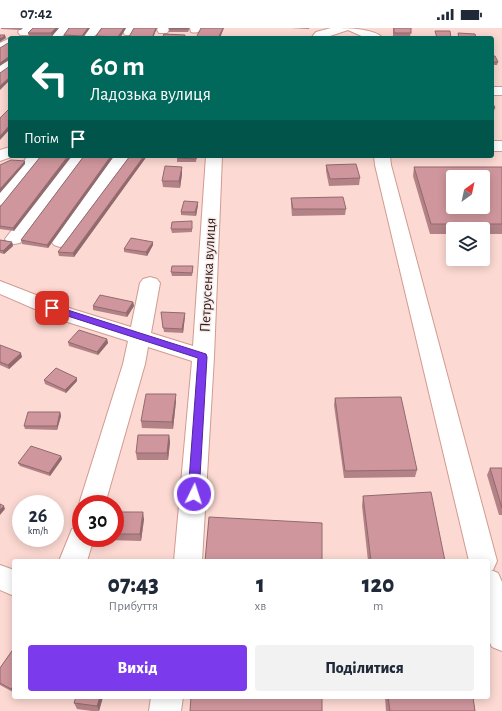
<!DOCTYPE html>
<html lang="uk">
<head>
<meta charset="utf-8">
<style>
	body { margin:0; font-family:"Alegreya Sans",sans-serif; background:#f2f2f3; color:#1f2937; height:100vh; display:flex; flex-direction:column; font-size:15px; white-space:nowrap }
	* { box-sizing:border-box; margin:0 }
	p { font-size:13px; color:#747a83 }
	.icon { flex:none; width:22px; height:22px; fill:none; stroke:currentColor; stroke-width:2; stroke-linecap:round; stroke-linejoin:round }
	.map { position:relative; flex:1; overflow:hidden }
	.panel { position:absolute; left:12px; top:531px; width:478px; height:140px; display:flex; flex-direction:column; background:#fff; border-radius:4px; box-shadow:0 2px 10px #0003 }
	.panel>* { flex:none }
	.guide { position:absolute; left:8px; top:8px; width:486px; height:122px; border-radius:4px; box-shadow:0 2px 10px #0003; background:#00695c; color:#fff; overflow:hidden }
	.needle { width:26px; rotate:33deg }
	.controls { position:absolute; left:446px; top:142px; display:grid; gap:8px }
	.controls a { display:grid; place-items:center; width:44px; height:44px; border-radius:4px; background:#fff; box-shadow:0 2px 10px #0003; font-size:20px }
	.speed { position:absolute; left:12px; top:467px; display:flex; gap:8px; font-size:20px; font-weight:700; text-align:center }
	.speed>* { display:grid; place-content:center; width:52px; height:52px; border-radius:50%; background:#fff; box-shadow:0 2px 10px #0003; line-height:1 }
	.speed small { font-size:10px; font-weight:400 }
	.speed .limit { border:6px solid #d22; background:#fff; color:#111 }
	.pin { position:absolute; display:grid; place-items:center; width:34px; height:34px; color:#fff; margin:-17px; border-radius:8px; box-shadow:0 2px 6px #0006 }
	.me { position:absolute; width:44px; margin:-22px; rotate:4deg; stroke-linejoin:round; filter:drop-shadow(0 0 3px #0008) }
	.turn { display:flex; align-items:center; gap:14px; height:84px; padding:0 16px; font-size:18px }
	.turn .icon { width:52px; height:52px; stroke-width:2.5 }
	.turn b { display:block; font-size:28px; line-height:34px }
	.then { display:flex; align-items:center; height:38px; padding:0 16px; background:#0003; gap:8px; font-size:15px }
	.eta { display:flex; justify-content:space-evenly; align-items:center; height:68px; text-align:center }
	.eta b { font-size:24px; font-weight:800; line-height:28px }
	.action { display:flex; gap:8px; margin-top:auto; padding:8px 16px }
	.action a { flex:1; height:46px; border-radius:4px; background:#7c3aed; color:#fff; font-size:16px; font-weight:800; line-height:46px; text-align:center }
	.action a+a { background:#f2f2f3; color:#1f2937 }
	.status { display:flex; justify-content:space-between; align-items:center; height:28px; padding:0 20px; background:#fff; direction:ltr }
	.status svg { height:11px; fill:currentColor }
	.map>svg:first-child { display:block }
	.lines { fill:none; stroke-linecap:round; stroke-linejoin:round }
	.minor-casing { stroke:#d19b90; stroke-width:2 }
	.minor { fill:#fff; fill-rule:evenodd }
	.wall { fill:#b28287 }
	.shaded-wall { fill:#916a6e }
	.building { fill:#cf979d; stroke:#916a6e; fill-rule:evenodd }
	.route { fill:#7c3aed; stroke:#51269a }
	.labels { text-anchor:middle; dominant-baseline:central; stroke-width:3; stroke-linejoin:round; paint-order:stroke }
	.street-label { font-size:15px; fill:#2e1916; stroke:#f8ecea }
</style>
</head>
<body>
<div class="status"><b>07:42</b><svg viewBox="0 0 49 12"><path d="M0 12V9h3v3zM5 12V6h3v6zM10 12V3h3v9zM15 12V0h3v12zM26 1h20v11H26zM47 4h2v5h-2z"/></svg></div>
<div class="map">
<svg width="502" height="683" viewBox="0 0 502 683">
	<rect width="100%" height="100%" fill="#fcd9d2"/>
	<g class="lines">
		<g class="minor-casing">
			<g id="minor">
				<polygon points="21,0 33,0 28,7 20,7 18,4"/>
				<path d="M56 0H69C65 6 62 11 54 9L52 6Z"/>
				<path d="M88 0H101C97 6 94 11 86 9L84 6Z"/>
				<polygon points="126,0 138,0 133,7 125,7 123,4"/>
				<polygon points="158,0 170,0 167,5 159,5 157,2"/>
				<path d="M190 0H202C199 5 196 5 191 4Z"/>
				<path d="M331 0C345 0 374 0 383 10H366L348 2 324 10H311L316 4Z"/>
				<polygon points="10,10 10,19 0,24 0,15"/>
				<polygon points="10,32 10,42 0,47 0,37"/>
				<rect x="492" y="59" width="10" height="8"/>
				<rect x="492" y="113" width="10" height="10"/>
				<polygon points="10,119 10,128 14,128 0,133 0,122"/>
				<polygon points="28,128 45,128 6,176 0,177 0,161"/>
				<polygon points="68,128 84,128 20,215 14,216 8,215 5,211 8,207"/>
				<polygon points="114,128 130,128 66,217 60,219 54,217 51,213"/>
				<polygon points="206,128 222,128 214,329 202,533 174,533 192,333 148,319 145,336 105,476 81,476 81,480 79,476 123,336 128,313 58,291 0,266 0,253 72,281 131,299 140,255 143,251 150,249 157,251 160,255 151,305 193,318"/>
				<polygon points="374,128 390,128 391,137 497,533 493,542 491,542 498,545 502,554 502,623 492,619 488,611 488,533 469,533 375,137"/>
				<polygon points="81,498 81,510 94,510 87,533 59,533 72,501"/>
				<polygon points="0,537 14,542 14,568 0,562"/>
				<polygon points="151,669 183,669 181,683 149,683"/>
			</g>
		</g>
		<use href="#minor" class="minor"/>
	</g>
	<g class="wall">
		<polygon points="1,0 23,0 21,2 1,1"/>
		<polygon points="59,0 52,8 29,8 28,5"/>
		<polygon points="69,0 90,0 83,10 64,9 64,7"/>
		<polygon points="102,0 126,0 120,10 96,10 96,8"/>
		<polygon points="169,0 190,0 188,4 169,4"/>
		<polygon points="291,0 309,0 309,1"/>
		<polygon points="393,0 411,0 410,10 393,10"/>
		<polygon points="492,28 498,34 497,37 492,37"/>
		<polygon points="492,73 495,80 494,83 492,83"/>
		<polygon points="41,128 14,203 0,201 0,179"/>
		<polygon points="84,128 114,128 48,220 22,216 21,212"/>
		<polygon points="130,128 147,128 74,229 59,228 58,224"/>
		<polygon points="177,128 197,128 196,134 177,134"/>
		<polygon points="326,137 360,150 359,157 329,158 326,143"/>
		<polygon points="182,139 182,146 180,160 163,159 162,153"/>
		<polygon points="414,139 502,139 502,206 483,206 483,201 453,201 453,206 430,206 413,148"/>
		<polygon points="291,170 346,181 345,187 292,188 291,176"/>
		<polygon points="198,174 198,177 196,188 181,187 181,184"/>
		<polygon points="192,193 192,204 172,205 171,201"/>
		<polygon points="0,212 12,214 13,218 4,226 0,225"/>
		<polygon points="153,217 147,228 124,224 124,221"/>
		<polygon points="193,242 192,248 172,248 171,244"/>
		<polygon points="133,274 134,278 127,289 93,282 93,278"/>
		<polygon points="161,284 185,288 183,305 164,304"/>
		<polygon points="107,311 108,315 98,327 69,318 68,314"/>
		<polygon points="0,317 22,329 9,341 0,337"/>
		<polygon points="77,350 77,353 66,365 45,356 44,352"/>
		<polygon points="335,370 417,442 415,449 344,450 334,377"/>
		<polygon points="176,373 173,401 142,400 141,393"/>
		<polygon points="60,384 61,388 57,402 25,401 24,398"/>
		<polygon points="169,407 170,414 168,432 137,432 136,425"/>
		<polygon points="61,428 62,431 50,448 20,438 18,435"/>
		<polygon points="490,440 502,440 502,487 499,487 487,447"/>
		<polygon points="363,468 445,533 368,533 362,478"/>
		<polygon points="115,484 144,491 141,513 107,512 106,510 115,510"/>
		<polygon points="14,620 13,664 0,657 0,640"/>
		<polygon points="76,669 103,669 99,683 92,683 77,681 74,675"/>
		<polygon points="385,669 473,669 475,683 386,683"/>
	</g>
	<g class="shaded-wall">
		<polygon points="56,0 59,0 52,8 51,5"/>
		<polygon points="88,0 90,0 82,10 82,8"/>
		<polygon points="124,0 126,0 120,10 118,10 118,9"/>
		<polygon points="156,0 157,0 153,10 152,10"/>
		<polygon points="223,0 224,0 220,10 218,10"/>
		<polygon points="5,7 6,10 0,14 0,11"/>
		<polygon points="10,28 10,31 0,38 0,35"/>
		<polygon points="10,49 10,52 0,62 0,58"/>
		<polygon points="10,97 10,101 0,112 0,108"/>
		<polygon points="68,128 72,128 14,203 13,200"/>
		<polygon points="111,128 114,128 48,220 47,217"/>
		<polygon points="144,128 147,128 74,229 73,225"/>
		<polygon points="25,133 25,136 0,165 0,161"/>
		<polygon points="182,139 182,146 180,160 179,153"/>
		<polygon points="198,174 198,177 196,188 195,184"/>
		<polygon points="12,214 13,218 4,226 3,223"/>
		<polygon points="153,214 153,217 147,228 146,224"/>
		<polygon points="133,274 134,278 127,289 126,285"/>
		<polygon points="185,285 185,288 183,305 182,301"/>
		<polygon points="107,311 108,315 98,327 97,324"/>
		<polygon points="21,325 22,329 9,341 8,337"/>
		<polygon points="77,350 77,353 66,365 65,362"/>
		<polygon points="176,366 176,373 173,401 172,394"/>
		<polygon points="60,384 61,388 57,402 57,398"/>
		<polygon points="169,407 170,414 168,432 167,425"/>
		<polygon points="61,428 62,431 50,448 49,445"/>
		<polygon points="4,478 5,481 0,487 0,482"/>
		<polygon points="143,484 144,491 141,513 140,506"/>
		<polygon points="14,657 14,662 13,664 11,661"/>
		<polygon points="100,669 103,669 99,683 97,678"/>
	</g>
	<g class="building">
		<polygon points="33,0 56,0 51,5 28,5"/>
		<polygon points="69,0 88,0 82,8 64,7"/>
		<polygon points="102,0 124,0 118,9 96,8"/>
		<polygon points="134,0 156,0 152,10 129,10 130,7"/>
		<rect x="169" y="0" width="19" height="1"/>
		<polygon points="201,0 223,0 218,10 196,10"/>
		<rect x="394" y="0" width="17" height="5"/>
		<polygon points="435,3 450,3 451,10 437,10"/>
		<polygon points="458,5 475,6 476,10 459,10"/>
		<polygon points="164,6 185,7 184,10 162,10"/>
		<polygon points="0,7 5,7 0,11"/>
		<polygon points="10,14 10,28 0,35 0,20"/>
		<polygon points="492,28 495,28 498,34 492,34"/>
		<polygon points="10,38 10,49 0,58 0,45"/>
		<polygon points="492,73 495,80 492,80"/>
		<polygon points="10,80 10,97 0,108 0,90"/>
		<polygon points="41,128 68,128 13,200 0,198 0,179"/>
		<polygon points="84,128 111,128 47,217 21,212"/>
		<polygon points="130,128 144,128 73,225 58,224"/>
		<polygon points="177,128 197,128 196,131 177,130"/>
		<polygon points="11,132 25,133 0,161 0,137"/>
		<polygon points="356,136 360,150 330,151 326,137"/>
		<polygon points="165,138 182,139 179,153 162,153"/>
		<path d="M414 139H502V196H431ZM453 149H483V179H453Z"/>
		<polygon points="343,169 346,181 293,181 291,170"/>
		<polygon points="184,173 198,174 195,184 181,184"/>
		<polygon points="192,193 192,201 171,201 172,194"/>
		<polygon points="131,210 153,214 146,224 124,221"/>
		<polygon points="0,212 12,214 3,223 0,222"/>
		<polygon points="172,238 193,238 192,245 171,244"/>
		<polygon points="100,267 133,274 126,285 93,278"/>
		<polygon points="161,284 185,285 182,301 163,300"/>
		<polygon points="79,302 107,311 97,324 68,314"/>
		<polygon points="0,317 21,325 8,337 0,334"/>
		<polygon points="56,340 77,350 65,362 44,352"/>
		<polygon points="146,366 176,366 172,394 141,393"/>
		<polygon points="401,369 417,442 345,443 335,370"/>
		<polygon points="28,384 60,384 57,398 24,398"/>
		<polygon points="138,407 169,407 167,425 136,425"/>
		<polygon points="31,418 61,428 49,445 18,435"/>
		<polygon points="490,440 502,440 502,480"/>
		<polygon points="431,464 445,533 371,533 363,468"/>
		<polygon points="0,476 4,478 0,482"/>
		<polygon points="115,484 143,484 140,506 115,506"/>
		<polygon points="209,489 322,495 322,533 205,533"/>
		<polygon points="14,620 14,657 11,661 0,655 0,640"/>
		<polygon points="76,669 100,669 97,678 74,675"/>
		<polygon points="191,669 322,669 322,683 190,683"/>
		<polygon points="388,669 473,669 475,683 390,683"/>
	</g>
	<polygon class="route" points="49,278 55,278 206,326 207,329 199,466 197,469 194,470 190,469 188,466 198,330 49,282 48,280"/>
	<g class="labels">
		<g class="street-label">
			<text transform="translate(208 247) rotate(-87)">Петрусенка вулиця</text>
		</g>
	</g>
</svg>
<div class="controls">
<a><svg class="needle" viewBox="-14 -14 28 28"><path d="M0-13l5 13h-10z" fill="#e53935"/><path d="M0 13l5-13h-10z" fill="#747a83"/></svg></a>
<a><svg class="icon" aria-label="layers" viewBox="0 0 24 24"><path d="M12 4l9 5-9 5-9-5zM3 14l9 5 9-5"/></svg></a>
</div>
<div class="speed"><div>26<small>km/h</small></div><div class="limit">30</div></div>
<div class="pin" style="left:52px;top:280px;background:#d93025"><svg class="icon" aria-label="arrive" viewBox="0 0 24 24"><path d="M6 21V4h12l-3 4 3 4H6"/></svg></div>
<svg class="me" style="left:194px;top:466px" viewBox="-20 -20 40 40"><circle r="17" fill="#7c3aed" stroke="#fff" stroke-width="3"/><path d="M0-11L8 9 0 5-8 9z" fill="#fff"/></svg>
<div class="guide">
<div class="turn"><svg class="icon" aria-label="left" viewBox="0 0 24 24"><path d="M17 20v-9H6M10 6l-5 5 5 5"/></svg><div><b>60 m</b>Ладозька вулиця</div></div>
<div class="then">Потім<svg class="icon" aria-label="arrive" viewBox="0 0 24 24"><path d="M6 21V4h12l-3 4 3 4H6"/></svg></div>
</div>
<section class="panel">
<div class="eta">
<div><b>07:43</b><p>Прибуття</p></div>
<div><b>1</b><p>хв</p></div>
<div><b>120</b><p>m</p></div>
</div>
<div class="action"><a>Вихід</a><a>Поділитися</a></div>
</section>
</div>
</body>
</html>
